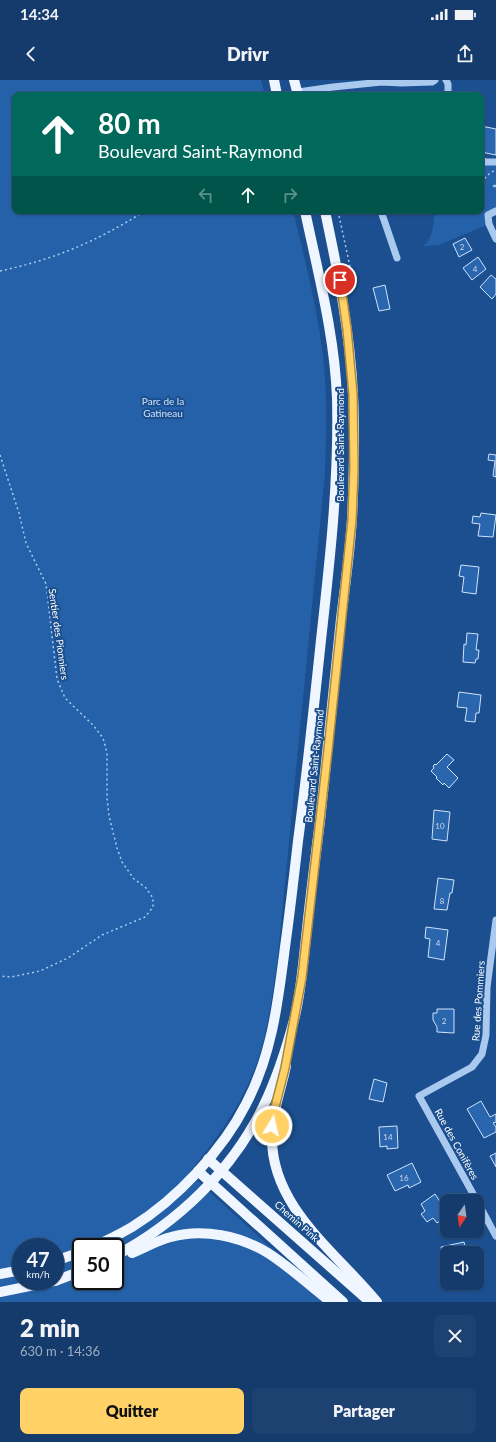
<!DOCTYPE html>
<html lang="fr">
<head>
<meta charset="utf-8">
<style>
	body { margin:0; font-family:Lato,sans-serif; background:#1d4271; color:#f1f3f6; height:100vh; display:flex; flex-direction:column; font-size:15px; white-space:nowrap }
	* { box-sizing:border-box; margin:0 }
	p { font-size:13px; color:#9dadc1 }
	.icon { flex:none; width:22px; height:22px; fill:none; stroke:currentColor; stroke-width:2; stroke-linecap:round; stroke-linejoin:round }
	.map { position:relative; height:1222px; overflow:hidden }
	.side { display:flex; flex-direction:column; background:#143b6b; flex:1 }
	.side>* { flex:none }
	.guide { position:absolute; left:12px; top:12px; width:472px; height:122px; border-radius:8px; box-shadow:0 1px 3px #0004,0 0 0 1px #33557e; background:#00695c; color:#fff; overflow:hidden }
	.needle { width:26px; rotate:193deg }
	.fabs { position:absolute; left:440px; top:1114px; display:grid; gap:8px }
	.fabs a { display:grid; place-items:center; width:44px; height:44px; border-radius:8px; background:#143b6b; box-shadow:0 1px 3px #0004,0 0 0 1px #33557e; font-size:20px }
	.speed { position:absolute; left:12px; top:1158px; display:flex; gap:8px; font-size:20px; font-weight:700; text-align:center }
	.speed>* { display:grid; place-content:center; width:52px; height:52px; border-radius:50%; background:#143b6b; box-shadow:0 1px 3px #0004,0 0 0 1px #33557e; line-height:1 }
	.speed small { font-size:10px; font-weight:400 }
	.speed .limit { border:2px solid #111; border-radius:6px; background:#fff; color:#111 }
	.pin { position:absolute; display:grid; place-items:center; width:34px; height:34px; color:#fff; margin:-17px; border:2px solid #fff; border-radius:50%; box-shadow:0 1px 4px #0007 }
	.me { position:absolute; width:44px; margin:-22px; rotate:9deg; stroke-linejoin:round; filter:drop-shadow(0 0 3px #0008) }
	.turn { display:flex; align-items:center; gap:14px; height:84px; padding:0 20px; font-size:18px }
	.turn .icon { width:52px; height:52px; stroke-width:2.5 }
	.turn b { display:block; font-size:28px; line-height:34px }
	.lanes { display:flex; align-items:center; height:38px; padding:0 20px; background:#0003; justify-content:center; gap:20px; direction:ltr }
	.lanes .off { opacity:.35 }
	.round { display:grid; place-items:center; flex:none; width:42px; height:42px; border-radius:8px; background:#1d4271 }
	.head { display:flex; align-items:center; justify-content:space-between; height:68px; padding:0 20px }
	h1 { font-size:24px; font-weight:800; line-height:30px }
	.action { display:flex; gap:8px; margin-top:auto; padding:8px 20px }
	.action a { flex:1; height:46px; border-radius:8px; background:#ffd166; color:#111; font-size:16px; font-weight:800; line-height:46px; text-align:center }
	.action a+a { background:#1d4271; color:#f1f3f6 }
	.status { display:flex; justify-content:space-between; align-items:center; height:28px; padding:0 20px; background:#143b6b; direction:ltr }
	.status svg { height:11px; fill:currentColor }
	header { display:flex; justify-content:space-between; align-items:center; height:52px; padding:0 20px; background:#143b6b; font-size:18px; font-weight:800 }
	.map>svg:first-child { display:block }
	.green { fill:#2461a8; fill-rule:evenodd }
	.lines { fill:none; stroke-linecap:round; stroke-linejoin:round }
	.stream { stroke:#9cc4f0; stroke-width:2.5 }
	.building { fill:#2a66ad; stroke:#cfe3fa }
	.path { stroke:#a9c9ee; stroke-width:1.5; stroke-dasharray:2 3; stroke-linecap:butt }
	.minor { stroke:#a9c9ee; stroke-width:7 }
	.major { stroke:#f0f6ff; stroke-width:10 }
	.route-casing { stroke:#a68842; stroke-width:10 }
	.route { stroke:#ffd166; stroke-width:7 }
	.labels { text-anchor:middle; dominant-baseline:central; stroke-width:4; stroke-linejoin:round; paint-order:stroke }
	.number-label { font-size:8px; fill:#cad9ea }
	.park-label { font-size:10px; fill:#cfe3fa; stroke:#1b4f8f }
	.street-label { font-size:10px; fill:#fff; stroke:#1b4f8f }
</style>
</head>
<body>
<div class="status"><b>14:34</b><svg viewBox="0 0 49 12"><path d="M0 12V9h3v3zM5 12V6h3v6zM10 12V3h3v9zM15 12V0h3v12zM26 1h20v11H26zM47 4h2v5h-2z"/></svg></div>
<header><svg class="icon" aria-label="back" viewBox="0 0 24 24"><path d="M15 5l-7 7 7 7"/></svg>Drivr<svg class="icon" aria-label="share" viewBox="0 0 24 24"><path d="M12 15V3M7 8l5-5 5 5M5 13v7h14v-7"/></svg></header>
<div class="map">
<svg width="496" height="1222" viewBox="0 0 496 1222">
	<rect width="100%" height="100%" fill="#1b4f8f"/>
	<g class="green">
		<path d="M0 0H261L265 15H15V131H293C304 176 316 222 322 268 328 310 326 351 325 393L277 885C271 921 267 959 253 993 238 1030 214 1062 189 1093L330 1222H0ZM21 1167H55V1201H21ZM81 1167H115V1201H81Z"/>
		<path d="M481 80 496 82V131L488 135 489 144 439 165 423 166C434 157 433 144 435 131H481Z"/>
	</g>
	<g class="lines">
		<polyline class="stream" points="494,106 496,106"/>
	</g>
	<g class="building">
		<polygon points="481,46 496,49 496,75 481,72"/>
		<polygon points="465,158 472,170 459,177 453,164"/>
		<polygon points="478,177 486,189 472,200 463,188"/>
		<polygon points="491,195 496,199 496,214 492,219 480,207"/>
		<polygon points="385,205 390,229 379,231 373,208"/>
		<polygon points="489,374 496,375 496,397 493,396 495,381 488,380"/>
		<polygon points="481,433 496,435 493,457 478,456 480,444 472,443 473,436 480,437"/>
		<polygon points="461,485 479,487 476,514 462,512 464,497 459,496"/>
		<polygon points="467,553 478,554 476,570 479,570 478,579 476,579 475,583 463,582 464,564 466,565"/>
		<polygon points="459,612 481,615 479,633 476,633 475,642 465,641 467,628 457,627"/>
		<polygon points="447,674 454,680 447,687 458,698 449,708 444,703 443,705 436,698 437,697 431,691 434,688 433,686 435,684 436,685"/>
		<polygon points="434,730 450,732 447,761 432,759"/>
		<polygon points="438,798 454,800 452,813 450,813 447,830 434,829"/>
		<polygon points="426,847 448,850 444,880 428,877 430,859 425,858"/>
		<polygon points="437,929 454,929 454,953 437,952 437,947 433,940 433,933 437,933"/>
		<polygon points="374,999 387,1003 383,1022 369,1019"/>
		<polygon points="481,1021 490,1037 496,1034 496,1042 493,1043 496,1047 496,1052 484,1058 467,1029"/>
		<polygon points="397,1046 398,1068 387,1069 387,1066 380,1067 379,1047"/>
		<polygon points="496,1073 496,1087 490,1076"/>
		<polygon points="412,1083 421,1102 409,1108 408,1105 395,1111 387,1095"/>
		<polygon points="435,1114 447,1132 447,1136 437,1143 433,1138 427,1142 421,1134 425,1131 421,1124"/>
		<polygon points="464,1162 467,1173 447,1173 447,1188 445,1189 441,1167"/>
	</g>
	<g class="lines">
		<g class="path">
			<polyline points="481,102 491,92 495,91"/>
			<polyline points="338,131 352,196"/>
			<path d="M0 191C56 179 97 161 145 131"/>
			<polyline points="0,375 19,433 26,463 46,504 57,599 65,618 93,645 103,658 107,673 107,718 109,736 117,768 122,782 134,799 146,808 153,818 153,827 145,837 102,855 68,878 40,891 11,897 0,896"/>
		</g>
		<g class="minor">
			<polyline points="446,0 448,4 448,15"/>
			<polyline points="298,12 333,7 382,2 401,3 432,2 435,0"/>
			<polyline points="481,80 486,82 496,82"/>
			<polyline points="496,131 488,135 489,144 496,159"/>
			<polyline points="382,134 397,178"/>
			<polyline points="477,1121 419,1016 472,987 482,974 486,955 487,907 496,840"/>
			<polyline points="477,1121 496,1156"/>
		</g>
		<g class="major">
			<polyline points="274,0 277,15"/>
			<polyline points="294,0 298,15"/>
			<path d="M286 986C281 1010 272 1032 272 1057 271 1127 337 1173 377 1222"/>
			<polyline points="208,1079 370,1222"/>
			<polyline points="198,1091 343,1222"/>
			<path d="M92 1167C106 1161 120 1154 132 1147 176 1120 223 1070 246 1024 272 975 278 922 285 867 290 832 294 796 298 761 307 694 314 627 321 560 330 480 339 400 337 319 335 256 318 193 305 131"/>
			<path d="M132 1173C145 1168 158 1160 171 1157 203 1148 240 1156 268 1173 290 1187 310 1206 331 1222"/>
			<path d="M115 1176C177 1143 232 1091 263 1027 277 998 287 967 295 936 301 911 303 884 306 858 310 819 315 780 320 741 327 674 334 606 341 539 345 506 350 472 352 438 354 397 355 356 353 315 350 252 338 192 325 131"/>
			<polyline points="55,1181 81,1172"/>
			<polyline points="0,1194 21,1190"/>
			<polyline points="55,1201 81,1191"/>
			<polyline points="0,1212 54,1201"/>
		</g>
	</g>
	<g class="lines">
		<g class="route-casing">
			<polyline id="route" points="272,1046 274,1031 285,988 302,897 328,670 352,440 354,388 353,314 347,249 340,200"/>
		</g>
		<use href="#route" class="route"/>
	</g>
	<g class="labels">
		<g class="number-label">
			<text x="462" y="167">2</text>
			<text x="475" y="189">4</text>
			<text x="440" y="746">10</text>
			<text x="442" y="821">8</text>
			<text x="438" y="863">4</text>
			<text x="444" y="941">2</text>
			<text x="388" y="1057">14</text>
			<text x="404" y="1098">16</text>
		</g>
		<g class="park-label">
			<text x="163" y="321">Parc de la<tspan x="163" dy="12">Gatineau</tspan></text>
		</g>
		<g class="street-label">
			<text transform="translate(340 365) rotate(-90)">Boulevard Saint-Raymond</text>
			<text transform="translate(59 554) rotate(82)">Sentier des Pionniers</text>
			<text transform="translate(314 686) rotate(-84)">Boulevard Saint-Raymond</text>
			<text transform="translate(478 921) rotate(-86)">Rue des Pommiers</text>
			<text transform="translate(457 1064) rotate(61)">Rue des Conifères</text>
			<text transform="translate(297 1141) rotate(42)">Chemin Pink</text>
		</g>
	</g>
</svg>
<div class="fabs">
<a><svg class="needle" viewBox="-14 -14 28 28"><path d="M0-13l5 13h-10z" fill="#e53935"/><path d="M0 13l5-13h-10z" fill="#9dadc1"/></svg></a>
<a><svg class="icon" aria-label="sound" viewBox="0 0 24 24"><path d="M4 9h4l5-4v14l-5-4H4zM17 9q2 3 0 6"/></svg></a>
</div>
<div class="speed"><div>47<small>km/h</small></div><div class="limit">50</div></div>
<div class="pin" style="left:340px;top:200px;background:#d93025"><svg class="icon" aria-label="arrive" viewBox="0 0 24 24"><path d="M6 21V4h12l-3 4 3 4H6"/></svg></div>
<svg class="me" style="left:272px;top:1046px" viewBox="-20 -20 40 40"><circle r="17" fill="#ffd166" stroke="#fff" stroke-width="3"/><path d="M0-11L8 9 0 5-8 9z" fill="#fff"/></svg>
<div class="guide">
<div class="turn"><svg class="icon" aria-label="ahead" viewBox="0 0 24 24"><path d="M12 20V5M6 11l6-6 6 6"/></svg><div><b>80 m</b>Boulevard Saint-Raymond</div></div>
<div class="lanes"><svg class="icon off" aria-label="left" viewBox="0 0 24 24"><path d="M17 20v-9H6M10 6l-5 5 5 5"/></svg><svg class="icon" aria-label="ahead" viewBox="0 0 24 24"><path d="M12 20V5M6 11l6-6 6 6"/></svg><svg class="icon off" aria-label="right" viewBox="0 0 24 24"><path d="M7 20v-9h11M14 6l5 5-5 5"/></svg></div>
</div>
</div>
<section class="side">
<div class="head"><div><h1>2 min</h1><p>630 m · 14:36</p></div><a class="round"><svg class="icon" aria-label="close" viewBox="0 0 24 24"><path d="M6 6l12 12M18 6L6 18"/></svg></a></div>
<div class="action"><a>Quitter</a><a>Partager</a></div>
</section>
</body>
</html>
